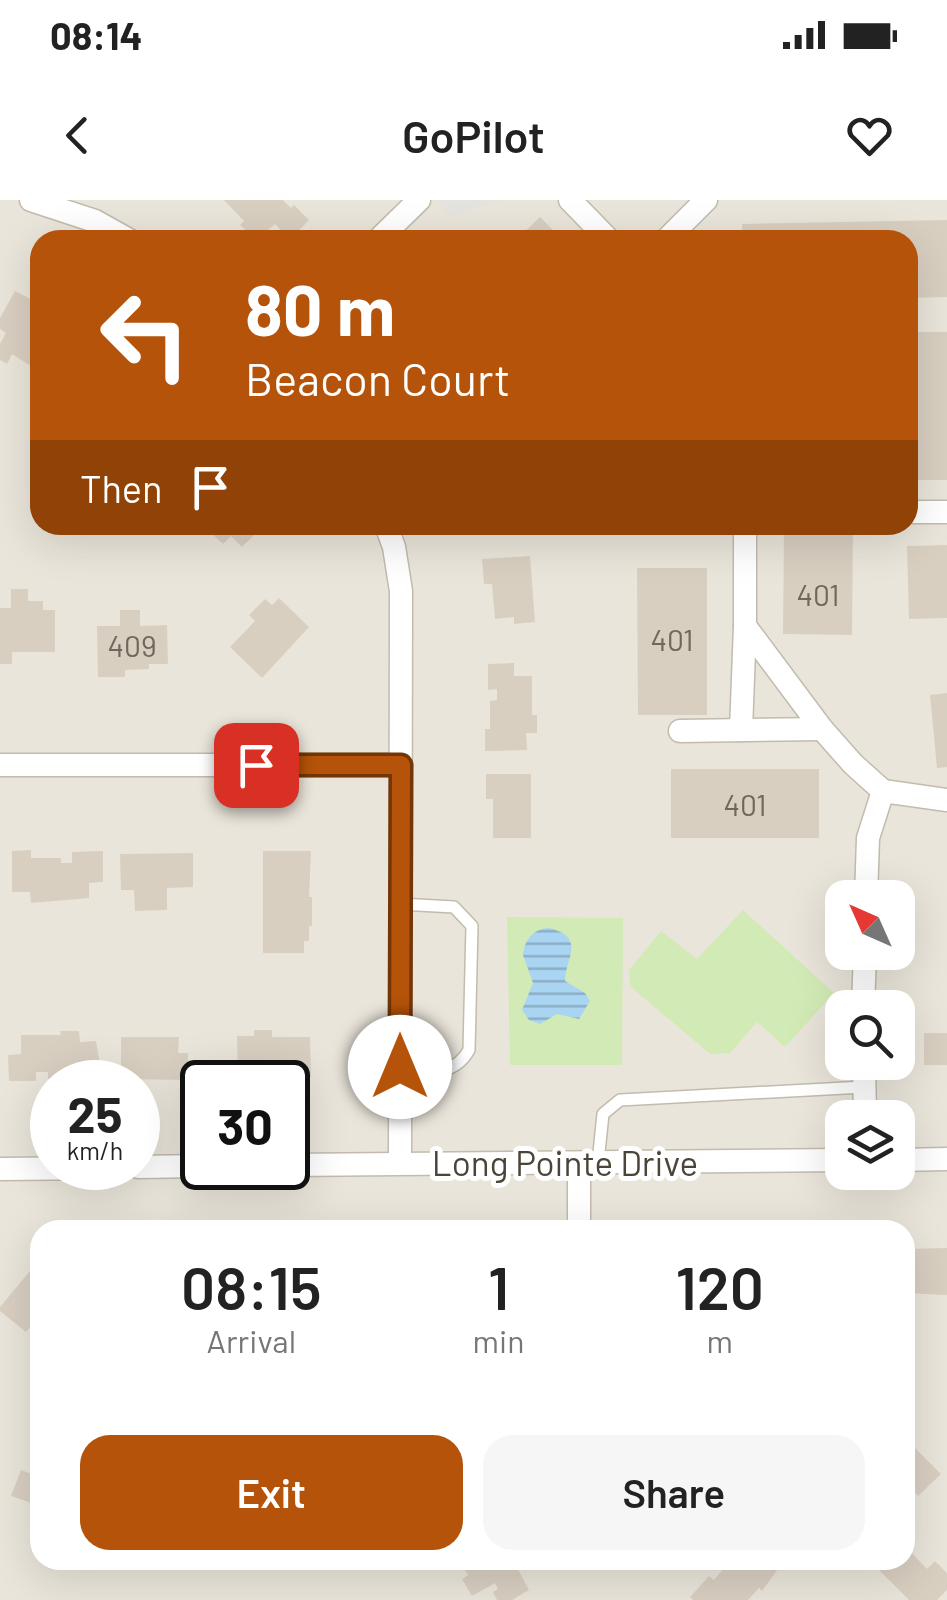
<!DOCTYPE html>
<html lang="en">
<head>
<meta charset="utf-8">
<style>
	body { margin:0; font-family:Barlow,sans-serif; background:#f6f6f6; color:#222; height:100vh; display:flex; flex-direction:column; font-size:38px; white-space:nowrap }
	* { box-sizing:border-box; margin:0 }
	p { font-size:32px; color:#767676 }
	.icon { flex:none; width:55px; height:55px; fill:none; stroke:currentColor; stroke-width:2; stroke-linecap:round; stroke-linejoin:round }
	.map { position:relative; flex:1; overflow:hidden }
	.side { position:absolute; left:30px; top:1020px; width:885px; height:350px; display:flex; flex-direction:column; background:#fff; border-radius:30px; box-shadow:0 10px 40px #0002 }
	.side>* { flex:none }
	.guide { position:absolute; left:30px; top:30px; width:888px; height:305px; border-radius:30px; box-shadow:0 10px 40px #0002; background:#b45309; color:#fff; overflow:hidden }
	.needle { width:65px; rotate:315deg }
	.fabs { position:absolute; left:825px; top:680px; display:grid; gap:20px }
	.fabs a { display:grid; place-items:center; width:90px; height:90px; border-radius:20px; background:#fff; box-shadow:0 10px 40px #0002; font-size:50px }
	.speed { position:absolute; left:30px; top:860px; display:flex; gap:20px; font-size:50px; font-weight:700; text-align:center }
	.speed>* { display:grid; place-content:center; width:130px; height:130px; border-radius:50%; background:#fff; box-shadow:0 10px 40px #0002; line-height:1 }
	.speed small { font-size:25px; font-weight:400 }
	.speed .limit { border:5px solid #111; border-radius:15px; background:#fff; color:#111 }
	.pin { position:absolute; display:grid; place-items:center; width:85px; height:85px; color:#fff; margin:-42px; border-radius:20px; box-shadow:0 5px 15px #0006 }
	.me { position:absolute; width:110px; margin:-55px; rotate:0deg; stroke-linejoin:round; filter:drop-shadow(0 0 8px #0008) }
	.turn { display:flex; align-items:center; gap:35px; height:210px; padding:0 50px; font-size:45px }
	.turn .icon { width:130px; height:130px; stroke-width:2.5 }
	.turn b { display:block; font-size:70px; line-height:85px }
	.then { display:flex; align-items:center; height:95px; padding:0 50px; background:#0003; gap:20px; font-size:38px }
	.eta { display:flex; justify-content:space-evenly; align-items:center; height:170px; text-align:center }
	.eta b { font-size:60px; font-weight:600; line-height:70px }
	.primary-button { display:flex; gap:20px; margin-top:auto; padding:20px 50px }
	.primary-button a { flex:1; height:115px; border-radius:30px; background:#b45309; color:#fff; font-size:40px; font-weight:600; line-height:115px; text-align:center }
	.primary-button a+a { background:#f6f6f6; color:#222 }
	.status { display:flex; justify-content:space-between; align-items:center; height:70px; padding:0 50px; background:#fff; direction:ltr }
	.status svg { height:28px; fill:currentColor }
	header { display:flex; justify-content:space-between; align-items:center; height:130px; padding:0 50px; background:#fff; font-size:45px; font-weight:600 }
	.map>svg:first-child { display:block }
	.residential { fill:#eae5da; fill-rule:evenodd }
	.green { fill:#d2eab5 }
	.parking { fill:#e5e3e0 }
	.water { fill:url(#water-rules) }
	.building { fill:#d8cfc1 }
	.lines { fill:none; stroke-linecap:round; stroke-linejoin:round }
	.lane-casing { stroke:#c2bbae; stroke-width:14 }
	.street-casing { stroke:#c2bbae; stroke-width:25 }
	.lane { stroke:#fff; stroke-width:11 }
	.street { stroke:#fff; stroke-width:22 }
	.route-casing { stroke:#753606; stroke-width:25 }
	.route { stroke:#b45309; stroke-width:18 }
	.labels { text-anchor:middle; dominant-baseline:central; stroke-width:10; stroke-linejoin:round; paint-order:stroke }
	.number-label { font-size:30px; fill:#6e675b }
	.street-label { font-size:35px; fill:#4b4439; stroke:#fff }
</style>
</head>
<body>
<div class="status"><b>08:14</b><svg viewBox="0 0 49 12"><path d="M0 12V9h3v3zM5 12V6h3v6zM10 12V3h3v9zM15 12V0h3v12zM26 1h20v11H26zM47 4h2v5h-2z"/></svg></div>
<header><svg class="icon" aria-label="back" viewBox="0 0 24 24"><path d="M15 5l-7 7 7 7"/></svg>GoPilot<svg class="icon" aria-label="heart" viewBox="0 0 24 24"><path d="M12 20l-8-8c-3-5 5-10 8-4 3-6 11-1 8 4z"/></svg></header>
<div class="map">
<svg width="947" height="1400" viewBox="0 0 947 1400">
	<defs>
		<pattern id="water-rules" width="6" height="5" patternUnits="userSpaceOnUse" patternTransform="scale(2.5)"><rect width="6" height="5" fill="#a9d4f2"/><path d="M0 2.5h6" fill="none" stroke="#8caec5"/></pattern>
	</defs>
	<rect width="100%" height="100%" fill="#f6f3ec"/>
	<path class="residential" d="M0 0H947V1400H0ZM40 40H908V325H40ZM842 698H898V752H842ZM842 808H898V862H842ZM52 882H138V968H52ZM202 882H288V968H202ZM842 918H898V972H842ZM40 1030H905V1360H40Z"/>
	<g class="green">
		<polygon points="743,710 834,793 785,847 757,822 730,853 710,854 630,786 629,770 661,731 697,759"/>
		<polygon points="507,717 623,718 622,865 510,865"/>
	</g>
	<polygon class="parking" points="438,0 499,0 449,18"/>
	<path class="water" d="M549 728C587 737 565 759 565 781L585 793 590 801 579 819 557 814 540 824 529 820 522 810 533 783 523 755C525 739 533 729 549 728Z"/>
	<g class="building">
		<polygon points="224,0 283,0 291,8 294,5 309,20 290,40 275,24 256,40 240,25 244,21"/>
		<polygon points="540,17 563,40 516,40"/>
		<polygon points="947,20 947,97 908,98 908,40 742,40 742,24"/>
		<polygon points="15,91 40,104 31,122 40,126 40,172 12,154 7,164 0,160 0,144 6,133 0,129 0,118"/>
		<rect x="908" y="132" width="39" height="148"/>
		<polygon points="215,325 264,325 242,347 231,336 223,344 209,331"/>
		<polygon points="784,326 853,326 852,435 783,434"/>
		<polygon points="947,345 947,418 909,419 907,346"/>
		<polygon points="530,356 535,422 514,424 514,417 495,419 492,384 484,384 482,359"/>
		<polygon points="637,368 707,368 707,515 638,515"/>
		<polygon points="11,389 28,389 28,401 43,401 43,410 55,410 55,452 12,452 12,464 0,464 0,408 11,408"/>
		<polygon points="279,398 309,427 262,478 230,447 255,421 249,415 265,399 272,405"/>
		<polygon points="120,410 140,410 140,426 167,425 168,464 149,464 149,469 125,470 125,477 98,477 97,426 120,426"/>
		<polygon points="514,463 514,476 532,476 532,515 537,515 537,533 526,533 527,550 485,551 485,529 490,529 490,501 497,500 497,489 488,490 488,464"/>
		<polygon points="947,493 947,567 937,568 930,495"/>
		<rect x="671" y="569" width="148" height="69"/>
		<polygon points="486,574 531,574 531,638 493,638 493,599 486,599"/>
		<polygon points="31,650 31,658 61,658 61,663 72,663 72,652 103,651 103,682 89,683 89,698 31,703 30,692 12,692 12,651"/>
		<polygon points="263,651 311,651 309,697 312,697 312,726 309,726 309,741 304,741 304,753 263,753"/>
		<polygon points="193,653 193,687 167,688 167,710 135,711 134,690 121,690 120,654"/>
		<polygon points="254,830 272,830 272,837 310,837 311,877 238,879 237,836 254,836"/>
		<polygon points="60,831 79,831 80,842 96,841 102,877 48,879 48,872 36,872 36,881 9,881 8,855 21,854 21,835 61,835"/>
		<rect x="924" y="833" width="23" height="32"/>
		<polygon points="121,837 179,837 178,853 188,853 188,880 121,879"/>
		<polygon points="947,1048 947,1095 905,1093 905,1049"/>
		<polygon points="40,1059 40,1115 26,1132 0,1111 0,1107"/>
		<polygon points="913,1246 941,1274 918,1296 905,1283 905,1255"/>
		<polygon points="21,1270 40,1277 40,1306 11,1296"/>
		<polygon points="905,1346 927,1369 935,1361 947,1373 947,1390 937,1400 909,1400 875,1366 881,1360 905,1360"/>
		<polygon points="460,1360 513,1360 529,1390 512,1400 497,1400 493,1392 498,1389 495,1383 472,1396 462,1379 468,1375"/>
		<polygon points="731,1360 783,1362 762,1391 759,1388 748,1400 693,1400 690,1397 709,1376 714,1380"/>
	</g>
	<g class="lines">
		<g class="lane-casing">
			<g id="lane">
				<path d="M400 704 454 707 472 726 469 850C453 878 428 870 400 870"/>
				<polyline points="598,962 603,914 620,900 864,887"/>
			</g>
		</g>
		<g class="street-casing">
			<g id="street">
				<polyline points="31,0 95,21 129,40"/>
				<polyline points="570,0 609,40"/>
				<polyline points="378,40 419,0"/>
				<polyline points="666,40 706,0"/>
				<polyline points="908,312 947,312"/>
				<polyline points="386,325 394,347 401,391 400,963"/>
				<polyline points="745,325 745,426 822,529 853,564 883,591"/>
				<polyline points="741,530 745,426"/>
				<polyline points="680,531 822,529"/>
				<polyline points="0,565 401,565"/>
				<polyline points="866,698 868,638 883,591 947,600"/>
				<polyline points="863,808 865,752"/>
				<polyline points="864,862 865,918"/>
				<polyline points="898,960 947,959"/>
				<polyline points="579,963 579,1030"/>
				<polyline points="288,965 842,960"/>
				<polyline points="138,967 202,966"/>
				<polyline points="0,969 107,968"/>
			</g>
		</g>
		<use href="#lane" class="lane"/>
		<use href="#street" class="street"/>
	</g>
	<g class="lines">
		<g class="route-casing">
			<polyline id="route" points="256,565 401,565 400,867"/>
		</g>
		<use href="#route" class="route"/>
	</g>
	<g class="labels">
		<g class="number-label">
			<text x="818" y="394">401</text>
			<text x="672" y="439">401</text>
			<text x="132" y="445">409</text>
			<text x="745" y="604">401</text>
		</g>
		<g class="street-label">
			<text x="565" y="962">Long Pointe Drive</text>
		</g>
	</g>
</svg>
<div class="fabs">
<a><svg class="needle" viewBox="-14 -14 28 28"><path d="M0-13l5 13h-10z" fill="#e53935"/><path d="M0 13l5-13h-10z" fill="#767676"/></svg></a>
<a><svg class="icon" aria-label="search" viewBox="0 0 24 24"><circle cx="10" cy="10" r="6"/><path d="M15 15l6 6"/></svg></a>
<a><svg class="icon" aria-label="layers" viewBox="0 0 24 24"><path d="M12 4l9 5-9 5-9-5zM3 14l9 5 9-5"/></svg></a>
</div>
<div class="speed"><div>25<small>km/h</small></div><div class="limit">30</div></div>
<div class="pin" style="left:256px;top:565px;background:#d93025"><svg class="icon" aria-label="arrive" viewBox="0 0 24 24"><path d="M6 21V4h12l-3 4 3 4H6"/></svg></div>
<svg class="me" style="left:400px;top:867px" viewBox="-20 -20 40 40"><circle r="19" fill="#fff"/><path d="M0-13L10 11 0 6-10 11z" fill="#b45309"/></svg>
<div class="guide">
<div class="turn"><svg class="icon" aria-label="left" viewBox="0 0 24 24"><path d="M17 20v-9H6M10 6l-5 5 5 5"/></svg><div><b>80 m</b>Beacon Court</div></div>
<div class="then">Then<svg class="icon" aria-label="arrive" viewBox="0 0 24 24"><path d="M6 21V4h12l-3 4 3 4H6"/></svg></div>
</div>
<section class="side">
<div class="eta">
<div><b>08:15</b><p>Arrival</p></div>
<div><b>1</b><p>min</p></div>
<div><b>120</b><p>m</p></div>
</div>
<div class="primary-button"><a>Exit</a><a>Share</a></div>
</section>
</div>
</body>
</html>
